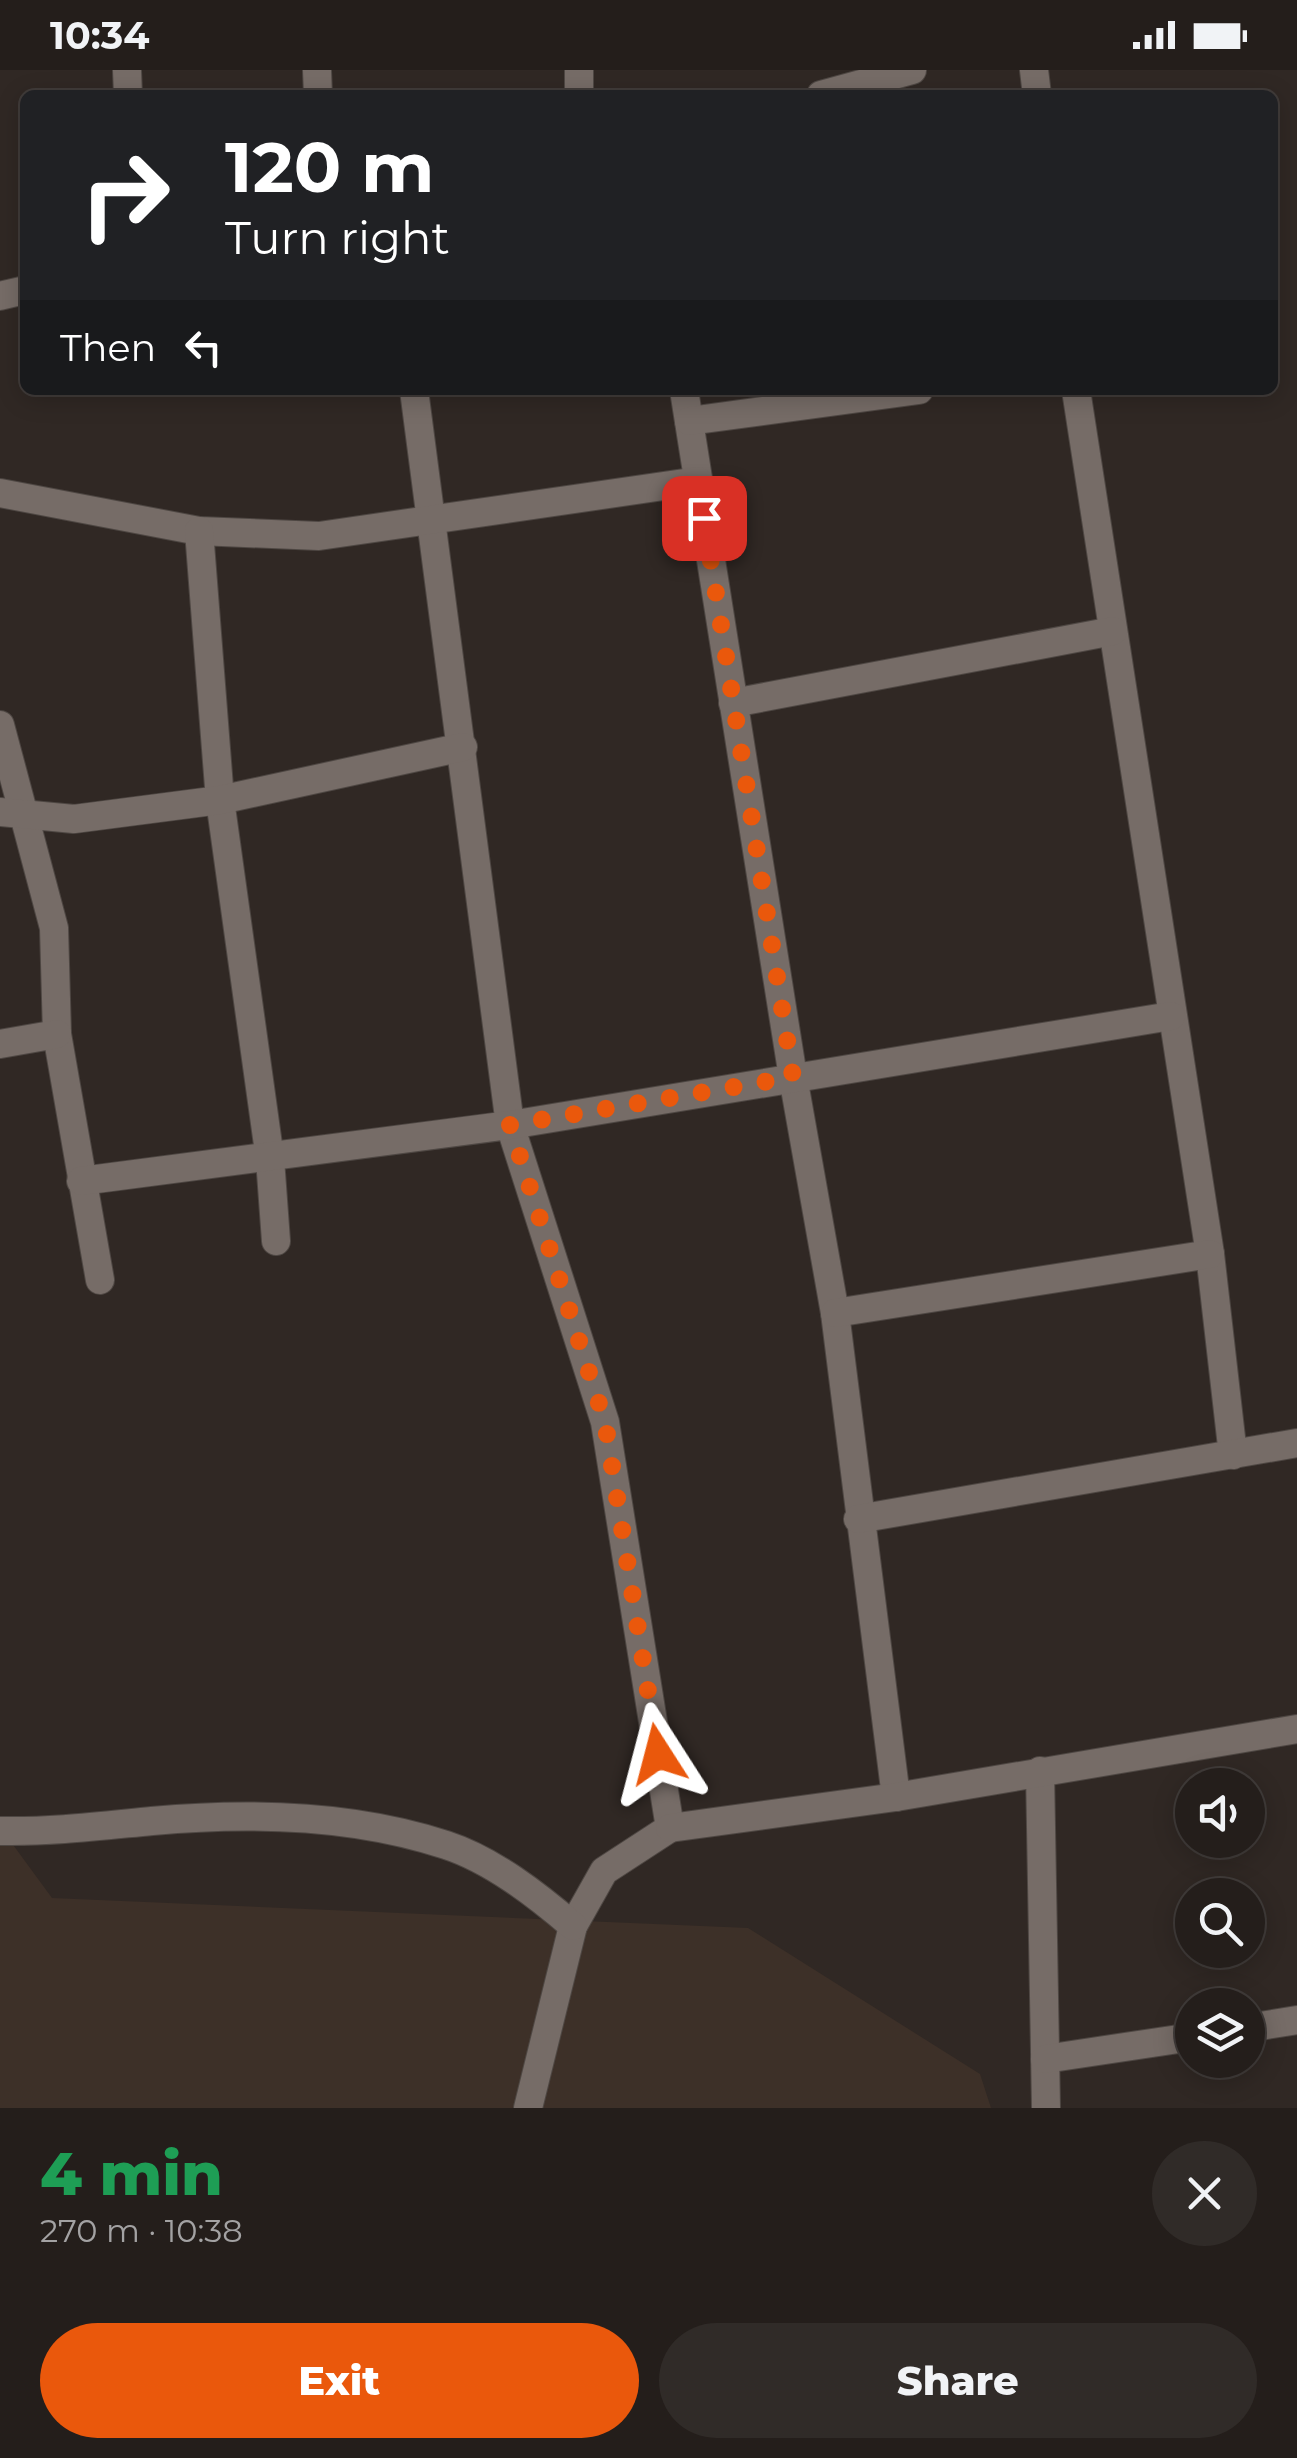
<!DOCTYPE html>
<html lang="en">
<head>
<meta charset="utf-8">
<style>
	body { margin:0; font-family:Montserrat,sans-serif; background:#302b28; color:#f1f3f6; height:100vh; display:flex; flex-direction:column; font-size:38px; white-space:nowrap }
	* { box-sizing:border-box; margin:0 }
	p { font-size:32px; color:#a3a2a3 }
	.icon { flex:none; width:55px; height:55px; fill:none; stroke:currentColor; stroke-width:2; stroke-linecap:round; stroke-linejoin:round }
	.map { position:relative; height:2038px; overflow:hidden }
	.sheet { display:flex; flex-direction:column; background:#241e1b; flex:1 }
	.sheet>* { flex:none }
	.top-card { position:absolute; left:20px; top:20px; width:1258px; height:305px; border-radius:15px; box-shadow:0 5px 25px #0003,0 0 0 2px #413c3a; background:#202124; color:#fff; overflow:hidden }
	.fabs { position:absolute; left:1175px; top:1698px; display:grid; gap:20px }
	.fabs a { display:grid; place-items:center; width:90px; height:90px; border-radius:50%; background:#241e1b; box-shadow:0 5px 25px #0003,0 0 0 2px #413c3a; font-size:50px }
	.pin { position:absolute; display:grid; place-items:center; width:85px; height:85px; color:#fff; margin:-42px; border-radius:20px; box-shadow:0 5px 15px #0006 }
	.me { position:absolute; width:110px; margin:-55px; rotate:351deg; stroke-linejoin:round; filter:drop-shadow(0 0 8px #0008) }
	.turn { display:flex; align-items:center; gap:35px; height:210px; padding:0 40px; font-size:45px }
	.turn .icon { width:130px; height:130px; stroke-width:2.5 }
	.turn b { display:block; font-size:70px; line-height:85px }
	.then { display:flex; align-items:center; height:95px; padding:0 40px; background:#0003; gap:20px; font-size:38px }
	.round { display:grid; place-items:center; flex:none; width:105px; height:105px; border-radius:52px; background:#302b28 }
	.summary { display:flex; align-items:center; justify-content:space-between; height:170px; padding:0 40px }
	h1 { font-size:60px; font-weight:800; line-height:75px; color:#1e9e55 }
	.button { display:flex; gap:20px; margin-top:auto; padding:20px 40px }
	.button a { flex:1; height:115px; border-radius:60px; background:#ea580c; color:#fff; font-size:40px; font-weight:800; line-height:115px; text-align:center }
	.button a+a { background:#302b28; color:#f1f3f6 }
	.status { display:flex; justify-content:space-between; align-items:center; height:70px; padding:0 50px; background:#241e1b; direction:ltr }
	.status svg { height:28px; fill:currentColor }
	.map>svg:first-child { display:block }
	.built { fill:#3d3028 }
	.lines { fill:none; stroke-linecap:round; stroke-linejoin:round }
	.street-casing { stroke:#4e4743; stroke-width:30 }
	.street { stroke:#766c67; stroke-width:28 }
	.route { stroke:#ea580c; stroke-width:18; stroke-dasharray:0 32.4 }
</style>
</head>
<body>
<div class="status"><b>10:34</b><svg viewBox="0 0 49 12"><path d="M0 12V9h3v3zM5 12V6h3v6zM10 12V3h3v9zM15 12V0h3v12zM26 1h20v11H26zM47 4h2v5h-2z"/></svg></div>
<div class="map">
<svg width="1297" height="2038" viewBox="0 0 1297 2038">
	<rect width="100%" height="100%" fill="#302824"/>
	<polygon class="built" points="0,1757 52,1828 748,1858 980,2004 991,2038 0,2038"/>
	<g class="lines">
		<g class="street-casing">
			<g id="street">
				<polyline points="127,0 128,25"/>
				<polyline points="317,0 318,25"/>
				<polyline points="579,0 579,25"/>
				<polyline points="1034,0 1037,25"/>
				<polyline points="821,25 912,0"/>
				<polyline points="0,226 25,220"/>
				<polyline points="414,320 510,1055 605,1352 670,1758 604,1801 573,1856 528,2038"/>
				<polyline points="684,320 793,1007 835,1243 896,1727"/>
				<polyline points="1076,320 1210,1184 1233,1385"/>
				<polyline points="689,351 919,320"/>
				<polyline points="0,423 199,461 319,466 698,411"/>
				<polyline points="199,461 220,730 270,1089 276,1171"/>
				<polyline points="733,633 1113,561"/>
				<polyline points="0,655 54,858 57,964 100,1210"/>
				<polyline points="0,742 74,749 220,730 463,677"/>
				<polyline points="0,974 57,964"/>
				<polyline points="81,1111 510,1055 1171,946"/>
				<polyline points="835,1243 1210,1184"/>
				<polyline points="858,1449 1297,1373"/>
				<polyline points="1040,1701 1046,2038"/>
				<polyline points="670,1758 896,1727 1297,1659"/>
				<path d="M0 1761C52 1762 100 1756 152 1751 249 1742 352 1744 446 1775 492 1790 537 1825 573 1856"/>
				<polyline points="1248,1958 1297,1950"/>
				<polyline points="1045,1989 1192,1967"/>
			</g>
		</g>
		<use href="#street" class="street"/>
	</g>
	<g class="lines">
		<polyline class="route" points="658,1684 605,1352 510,1055 793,1007 704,448"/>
	</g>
</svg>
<div class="fabs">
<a><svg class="icon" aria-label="sound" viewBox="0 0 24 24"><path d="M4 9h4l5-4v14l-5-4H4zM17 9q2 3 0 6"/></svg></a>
<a><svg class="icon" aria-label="search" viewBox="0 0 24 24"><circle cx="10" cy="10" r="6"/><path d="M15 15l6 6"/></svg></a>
<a><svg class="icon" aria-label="layers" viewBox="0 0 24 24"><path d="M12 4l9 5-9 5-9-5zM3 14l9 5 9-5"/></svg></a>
</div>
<div class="pin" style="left:704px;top:448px;background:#d93025"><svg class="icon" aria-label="arrive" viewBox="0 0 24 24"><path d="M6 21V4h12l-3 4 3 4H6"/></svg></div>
<svg class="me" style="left:658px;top:1684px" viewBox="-20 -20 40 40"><path d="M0-17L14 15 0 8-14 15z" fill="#ea580c" stroke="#fff" stroke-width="4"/></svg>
<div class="top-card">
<div class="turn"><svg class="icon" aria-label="right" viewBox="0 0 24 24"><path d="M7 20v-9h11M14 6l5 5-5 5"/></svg><div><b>120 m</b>Turn right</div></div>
<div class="then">Then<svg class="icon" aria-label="left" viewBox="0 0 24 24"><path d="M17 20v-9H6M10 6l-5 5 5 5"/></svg></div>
</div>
</div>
<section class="sheet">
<div class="summary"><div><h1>4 min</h1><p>270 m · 10:38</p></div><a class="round"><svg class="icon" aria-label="close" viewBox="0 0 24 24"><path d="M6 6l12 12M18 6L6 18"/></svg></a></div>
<div class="button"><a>Exit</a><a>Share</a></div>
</section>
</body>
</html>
